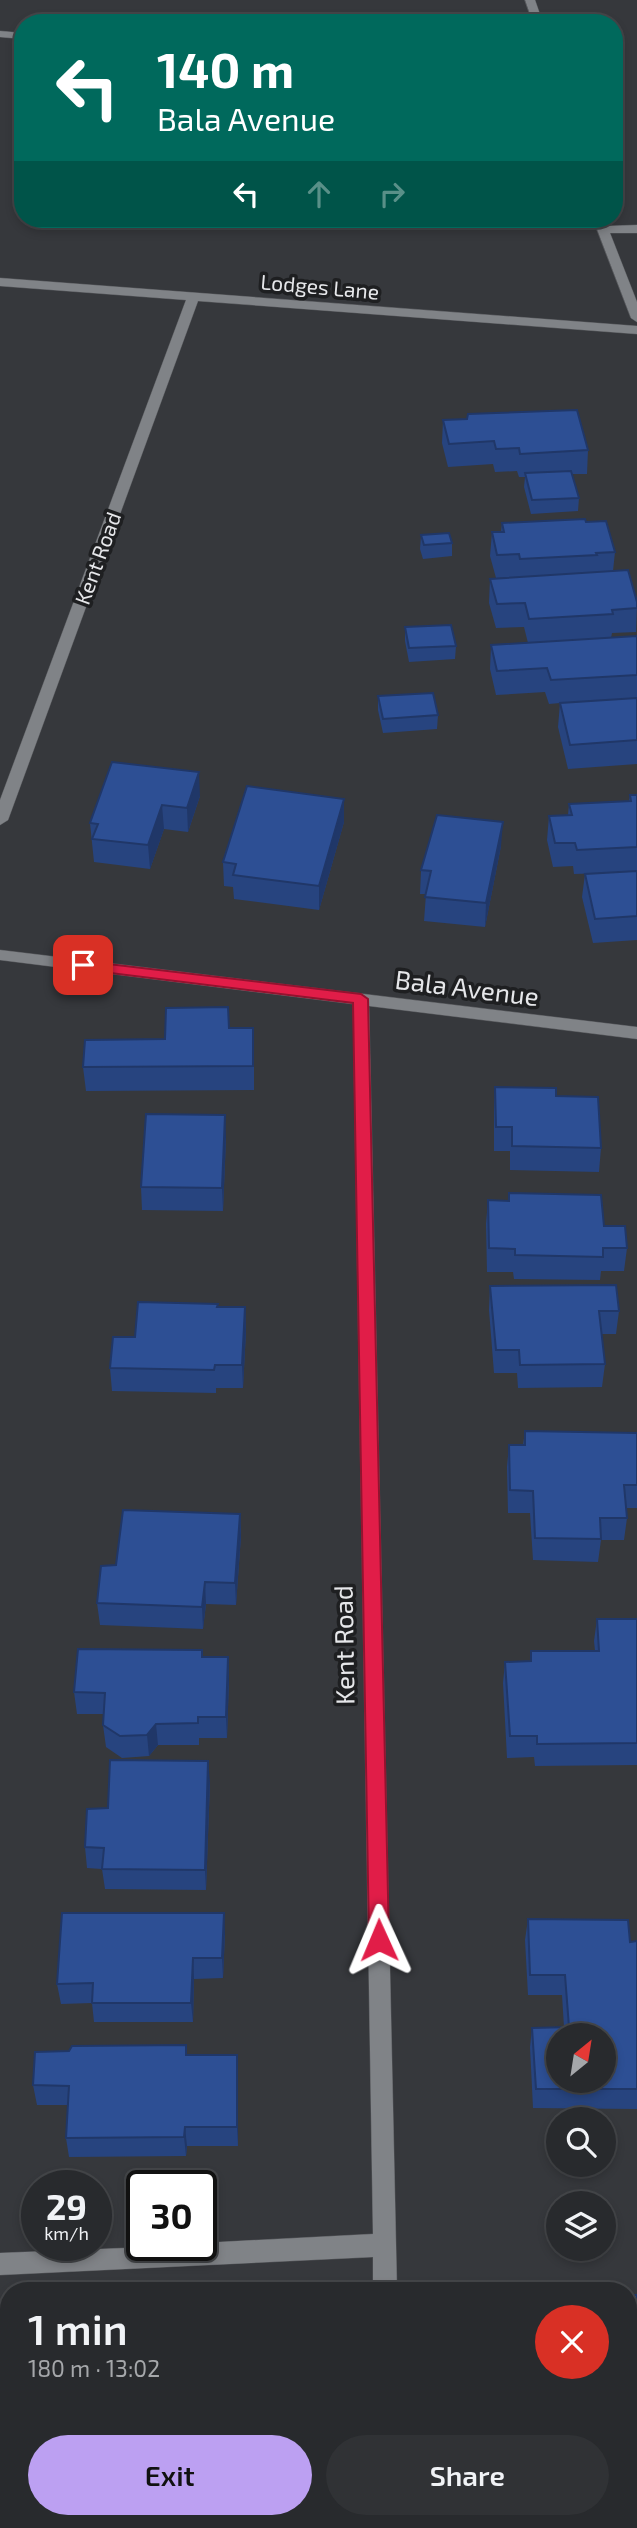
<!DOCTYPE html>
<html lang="en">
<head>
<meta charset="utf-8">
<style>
	body { margin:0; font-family:"Exo 2",sans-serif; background:#303235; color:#f1f3f6; height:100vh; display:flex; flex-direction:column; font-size:26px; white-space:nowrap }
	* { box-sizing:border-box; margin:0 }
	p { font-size:23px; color:#a5a7aa }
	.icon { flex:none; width:38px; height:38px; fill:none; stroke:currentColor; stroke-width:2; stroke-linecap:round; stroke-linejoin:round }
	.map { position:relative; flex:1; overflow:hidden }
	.sheet { position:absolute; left:0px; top:2282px; width:637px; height:247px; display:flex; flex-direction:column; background:#282a2d; border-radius:28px 28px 0 0; box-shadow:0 4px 10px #0003,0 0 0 2px #444649 }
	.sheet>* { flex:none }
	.hud { position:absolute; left:14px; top:14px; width:609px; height:214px; border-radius:28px; box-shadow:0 4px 10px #0003,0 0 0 2px #444649; background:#00695c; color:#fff; overflow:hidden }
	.needle { width:46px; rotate:30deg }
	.buttons { position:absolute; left:546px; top:2023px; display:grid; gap:14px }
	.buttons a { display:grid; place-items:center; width:70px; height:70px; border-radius:50%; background:#282a2d; box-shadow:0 4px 10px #0003,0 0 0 2px #444649; font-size:35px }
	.speed { position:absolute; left:21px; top:2170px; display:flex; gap:14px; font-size:35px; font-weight:700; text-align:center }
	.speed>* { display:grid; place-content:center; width:91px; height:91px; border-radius:50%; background:#282a2d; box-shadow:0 4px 10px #0003,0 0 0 2px #444649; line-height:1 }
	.speed small { font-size:18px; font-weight:400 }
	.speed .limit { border:4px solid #111; border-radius:10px; background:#fff; color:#111 }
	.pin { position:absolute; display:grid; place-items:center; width:60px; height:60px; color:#fff; margin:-30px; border-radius:14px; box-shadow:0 4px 10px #0006 }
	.me { position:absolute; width:77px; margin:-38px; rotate:359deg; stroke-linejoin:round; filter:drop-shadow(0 0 5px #0008) }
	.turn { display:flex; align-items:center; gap:24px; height:147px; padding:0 28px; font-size:32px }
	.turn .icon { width:91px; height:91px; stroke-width:2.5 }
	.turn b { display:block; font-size:49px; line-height:60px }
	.lanes { display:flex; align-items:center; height:66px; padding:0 28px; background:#0003; justify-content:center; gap:35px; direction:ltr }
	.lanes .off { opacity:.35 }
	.round { display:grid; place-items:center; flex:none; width:74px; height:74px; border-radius:37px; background:#303235 }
	.summary { display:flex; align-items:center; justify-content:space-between; height:119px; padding:0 28px }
	h1 { font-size:42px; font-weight:600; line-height:52px }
	.action { display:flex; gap:14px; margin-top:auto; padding:14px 28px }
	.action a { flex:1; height:80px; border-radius:42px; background:#bca0f2; color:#111; font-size:28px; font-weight:600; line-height:80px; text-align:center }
	.action a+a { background:#303235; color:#f1f3f6 }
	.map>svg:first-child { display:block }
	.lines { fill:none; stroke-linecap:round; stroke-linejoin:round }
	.minor-casing { stroke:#55575b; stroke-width:1 }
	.minor { fill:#808387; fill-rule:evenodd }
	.wall { fill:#27447f }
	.shaded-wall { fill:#203768 }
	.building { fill:#2d4f94; stroke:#203768; stroke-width:2; fill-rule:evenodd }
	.route { fill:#e11d48; stroke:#92132f; stroke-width:2 }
	.labels { text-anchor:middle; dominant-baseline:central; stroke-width:7; stroke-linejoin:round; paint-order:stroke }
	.far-street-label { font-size:21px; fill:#e6e7ea; stroke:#1e1f21 }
	.street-label { font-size:26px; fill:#e6e7ea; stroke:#1e1f21 }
</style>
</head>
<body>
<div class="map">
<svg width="637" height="2528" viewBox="0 0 637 2528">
	<rect width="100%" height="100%" fill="#36383c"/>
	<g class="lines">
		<g class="minor-casing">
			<g id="minor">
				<polygon points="525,0 535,0 543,23 533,23"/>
				<polygon points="0,31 23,33 23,39 0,37"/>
				<polygon points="593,219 605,219 608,226 637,225 637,233 610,233 637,302 637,322 631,318"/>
				<polygon points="0,278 637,326 637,334 198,301 8,820 0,825 0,800 186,300 0,286"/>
				<polygon points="0,950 637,1027 637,1039 369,1006 397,2291 373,2291 373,2257 0,2275 0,2253 201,2245 201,2243 373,2234 353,1004 0,960"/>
				<rect x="376" y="2520" width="24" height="8"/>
			</g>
		</g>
		<use href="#minor" class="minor"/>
	</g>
	<g class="wall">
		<polygon points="443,420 588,450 587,474 572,474 579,498 578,511 531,514 524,487 525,477 519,477 517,471 495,472 493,464 448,467 442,443"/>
		<polygon points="586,522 615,552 613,571 637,602 636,632 612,633 611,638 637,636 637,764 568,769 558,727 560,703 549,704 545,692 496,695 490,669 491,645 528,643 524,627 496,628 489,603 490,579 517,577 496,578 490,556 492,532 501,532 502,523"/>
		<polygon points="421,535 452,543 452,556 423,559 420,549"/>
		<polygon points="405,627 456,646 455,659 409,662 405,641"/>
		<polygon points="378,696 438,715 437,729 383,733 378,710"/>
		<polygon points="630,795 637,795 637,940 593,943 582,897 585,874 604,873 574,874 573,866 553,867 547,840 549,816 568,815 569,804 629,801"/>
		<polygon points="200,796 188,832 164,829 150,869 94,862 90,823"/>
		<polygon points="344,799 344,822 319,910 234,899 233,887 224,886 223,862"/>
		<polygon points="501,846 485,927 424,921 426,894 420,894 421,870"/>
		<polygon points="229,1028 254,1052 254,1090 86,1091 83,1067 165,1039"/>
		<polygon points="495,1087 556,1096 601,1148 599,1172 510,1170 510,1151 494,1151 494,1110"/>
		<polygon points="226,1138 223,1211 142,1210 141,1187"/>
		<polygon points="509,1193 604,1226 627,1248 624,1271 601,1271 600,1280 514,1279 513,1272 487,1272 486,1224 488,1200 508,1201"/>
		<polygon points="490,1286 619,1311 616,1334 601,1334 605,1364 602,1387 518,1388 517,1373 494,1373 489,1310"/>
		<polygon points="218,1307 245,1307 246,1331 243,1388 216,1388 216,1393 112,1391 110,1368 135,1337"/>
		<polygon points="525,1431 637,1433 637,1508 626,1508 627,1518 624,1540 601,1540 598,1562 533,1560 530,1513 508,1513 507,1467 509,1445 523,1445"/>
		<polygon points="240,1514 241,1536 236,1605 206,1604 203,1629 100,1625 97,1603 116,1565"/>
		<polygon points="597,1619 637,1619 637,1765 535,1766 534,1757 507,1758 503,1683 505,1662 530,1661 531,1651 595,1651 594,1641"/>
		<polygon points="203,1657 228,1657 229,1679 227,1738 199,1738 199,1745 158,1745 149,1756 122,1758 106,1747 103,1725 104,1714 77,1714 74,1692"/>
		<polygon points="210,1782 206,1890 105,1889 102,1869 87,1868 85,1847 108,1808"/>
		<polygon points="528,1919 630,1942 637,1941 637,2109 533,2108 530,2047 532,2028 564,2027 562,1995 528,1995 525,1940"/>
		<polygon points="225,1933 223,1978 194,1979 193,2022 94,2022 92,2003 61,2004 57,1984"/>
		<polygon points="187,2055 238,2074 238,2146 187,2146 186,2156 69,2157 66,2138 68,2105 37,2105 33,2085"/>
		<rect x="628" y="2295" width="9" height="211"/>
	</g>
	<g class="shaded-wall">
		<polygon points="199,772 200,796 188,832 187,808"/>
		<polygon points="344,799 344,822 319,910 319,886"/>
		<polygon points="162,805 164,829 150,869 148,845"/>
		<polygon points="503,822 501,846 485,927 486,903"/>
		<polygon points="225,1115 226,1138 223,1211 222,1188"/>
		<polygon points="245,1307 246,1331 243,1388 242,1365"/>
		<polygon points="240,1514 241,1536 236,1605 235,1583"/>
		<polygon points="205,1582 206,1604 203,1629 202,1607"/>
		<polygon points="228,1657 229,1679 227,1738 226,1717"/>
		<polygon points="156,1724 158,1745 149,1756 147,1735"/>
		<polygon points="208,1761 210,1782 206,1890 205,1870"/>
		<polygon points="224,1913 225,1933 223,1978 222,1958"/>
		<polygon points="193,1958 194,1979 193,2022 191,2003"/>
		<polygon points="237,2055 238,2074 238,2146 237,2127"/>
		<polygon points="185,2127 187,2146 186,2156 184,2137"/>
	</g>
	<g class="building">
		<polygon points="577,410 588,450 520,454 519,448 496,449 494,441 449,444 443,420 467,419 468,414"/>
		<polygon points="571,471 579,498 532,500 525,473"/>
		<polygon points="585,519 586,522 606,521 615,552 596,553 597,555 520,559 519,554 497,555 492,532 504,532 502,523"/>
		<polygon points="449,533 452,543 424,545 421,535"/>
		<polygon points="628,570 637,602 637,608 612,610 613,614 529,619 525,603 497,604 490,579"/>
		<polygon points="451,625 456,646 409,648 405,627"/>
		<polygon points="637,636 637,675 551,680 547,668 497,671 491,645"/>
		<polygon points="433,693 438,715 383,719 378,696"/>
		<polygon points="637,698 637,740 570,745 560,703"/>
		<polygon points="112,762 199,772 187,808 162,805 148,845 92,839 98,824 90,823"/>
		<polygon points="247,786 344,799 319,886 233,875 236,864 223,862"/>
		<polygon points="630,795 637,795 637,847 577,850 575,843 555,843 549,816 572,815 569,804 631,801"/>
		<polygon points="437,815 503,822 486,903 425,897 431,871 421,870"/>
		<polygon points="637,871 637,916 595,919 585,874"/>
		<polygon points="228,1007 229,1028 253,1028 253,1066 83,1067 85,1040 165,1039 166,1008"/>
		<polygon points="495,1087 556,1088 556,1096 598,1097 601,1148 512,1146 512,1127 496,1127"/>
		<polygon points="146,1114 225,1115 222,1188 141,1187"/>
		<polygon points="509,1193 601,1195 604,1226 625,1226 627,1248 603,1248 603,1257 515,1255 515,1249 489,1248 488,1200 509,1201"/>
		<polygon points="616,1285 619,1311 599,1311 605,1364 520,1365 519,1350 496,1350 490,1286"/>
		<polygon points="138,1302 218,1304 217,1307 245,1307 242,1365 215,1365 214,1370 110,1368 113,1337 135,1337"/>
		<polygon points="525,1431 637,1433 637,1485 624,1485 627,1518 600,1518 601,1539 535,1538 533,1491 510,1490 509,1445 525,1445"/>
		<polygon points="123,1510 240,1514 235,1583 205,1582 202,1607 97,1603 101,1566 116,1565"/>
		<polygon points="597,1619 637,1619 637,1743 537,1744 537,1736 510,1736 505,1662 531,1661 531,1651 599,1651"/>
		<polygon points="78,1649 202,1650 202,1657 228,1657 226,1717 198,1717 198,1723 156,1724 147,1735 120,1736 103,1725 105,1693 74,1692"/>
		<polygon points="110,1760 208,1761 205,1870 102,1869 104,1848 85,1847 87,1809 108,1808"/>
		<polygon points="62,1913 224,1913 222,1958 193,1958 191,2003 92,2003 93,1983 57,1984"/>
		<path d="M528 1919 628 1920 630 1942 637 1941V2089H536L532 2028 569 2027 565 1975H530ZM558 2035H604V2081H558Z"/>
		<polygon points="186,2045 186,2055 237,2055 237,2127 185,2127 184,2137 66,2138 69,2086 33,2085 35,2052 69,2051 72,2046"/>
		<rect x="628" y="2295" width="9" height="195"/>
		<rect x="27" y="2520" width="153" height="8"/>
	</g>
	<polygon class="route" points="83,961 361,994 368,999 389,1940 386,1946 379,1949 372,1946 369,1940 353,1003 78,969 76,965 78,962"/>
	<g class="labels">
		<g class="far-street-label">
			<text transform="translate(320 286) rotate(5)">Lodges Lane</text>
			<text transform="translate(97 558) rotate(-70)">Kent Road</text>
		</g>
		<g class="street-label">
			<text transform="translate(467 987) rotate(7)">Bala Avenue</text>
			<text transform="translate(343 1645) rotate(-91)">Kent Road</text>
		</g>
	</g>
</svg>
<div class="buttons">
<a><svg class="needle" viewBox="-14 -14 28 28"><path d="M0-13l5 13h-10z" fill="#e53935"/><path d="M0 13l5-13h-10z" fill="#a5a7aa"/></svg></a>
<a><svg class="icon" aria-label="search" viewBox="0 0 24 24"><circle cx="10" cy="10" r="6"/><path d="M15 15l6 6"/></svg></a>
<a><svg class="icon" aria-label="layers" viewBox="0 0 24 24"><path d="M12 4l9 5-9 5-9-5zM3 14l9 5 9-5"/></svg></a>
</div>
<div class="speed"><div>29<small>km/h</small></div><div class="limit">30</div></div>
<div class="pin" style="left:83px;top:965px;background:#d93025"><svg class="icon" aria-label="arrive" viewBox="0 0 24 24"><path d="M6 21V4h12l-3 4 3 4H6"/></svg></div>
<svg class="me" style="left:379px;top:1940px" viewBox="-20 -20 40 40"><path d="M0-17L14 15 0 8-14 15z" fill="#e11d48" stroke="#fff" stroke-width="4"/></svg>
<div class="hud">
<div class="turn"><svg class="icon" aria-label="left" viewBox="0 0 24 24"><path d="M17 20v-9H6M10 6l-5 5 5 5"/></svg><div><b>140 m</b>Bala Avenue</div></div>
<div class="lanes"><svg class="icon" aria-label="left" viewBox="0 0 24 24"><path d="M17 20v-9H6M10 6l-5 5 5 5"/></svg><svg class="icon off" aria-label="ahead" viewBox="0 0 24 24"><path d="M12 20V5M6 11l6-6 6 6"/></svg><svg class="icon off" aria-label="right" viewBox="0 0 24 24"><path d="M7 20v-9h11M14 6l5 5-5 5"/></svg></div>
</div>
<section class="sheet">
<div class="summary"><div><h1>1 min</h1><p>180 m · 13:02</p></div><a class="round" style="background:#d93025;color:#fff"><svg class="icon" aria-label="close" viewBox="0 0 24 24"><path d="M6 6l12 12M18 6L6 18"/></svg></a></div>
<div class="action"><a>Exit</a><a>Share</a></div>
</section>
</div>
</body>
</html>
